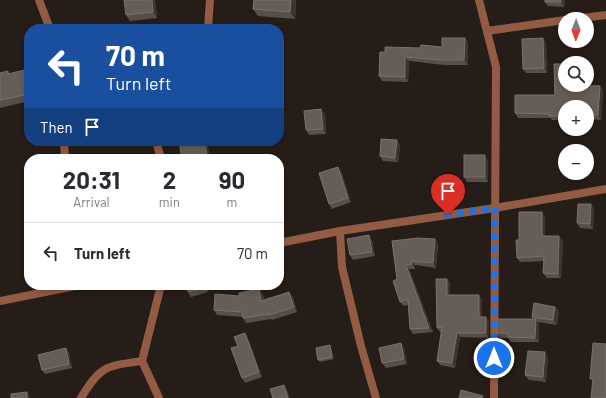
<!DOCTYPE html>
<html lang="en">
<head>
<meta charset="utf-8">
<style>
	body { margin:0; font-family:Barlow,sans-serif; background:#f7f7f7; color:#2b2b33; height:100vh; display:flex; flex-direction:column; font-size:15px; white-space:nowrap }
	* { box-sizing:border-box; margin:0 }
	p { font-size:13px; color:#7c7c81 }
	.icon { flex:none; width:22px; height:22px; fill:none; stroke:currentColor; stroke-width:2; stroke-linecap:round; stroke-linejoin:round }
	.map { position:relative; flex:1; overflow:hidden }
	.panel { position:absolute; left:24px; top:154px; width:260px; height:136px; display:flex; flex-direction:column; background:#fff; border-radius:16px; box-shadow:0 2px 6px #0003 }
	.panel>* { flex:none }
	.guide { position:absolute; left:24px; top:24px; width:260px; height:122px; border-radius:16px; box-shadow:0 2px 6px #0003; background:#1a4fa0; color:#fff; overflow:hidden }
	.needle { width:26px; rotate:181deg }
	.fabs { position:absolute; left:558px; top:12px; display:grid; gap:8px }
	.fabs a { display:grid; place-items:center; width:36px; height:36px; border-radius:50%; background:#fff; box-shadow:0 2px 6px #0003; font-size:20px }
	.pin { position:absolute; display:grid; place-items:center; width:34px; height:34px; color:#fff; margin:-41px -17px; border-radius:50% 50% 50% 0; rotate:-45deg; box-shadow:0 0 4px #0007 }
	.pin .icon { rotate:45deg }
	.me { position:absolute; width:44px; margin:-22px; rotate:0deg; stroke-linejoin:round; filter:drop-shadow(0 0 3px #0008) }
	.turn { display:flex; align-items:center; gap:14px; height:84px; padding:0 16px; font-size:18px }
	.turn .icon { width:52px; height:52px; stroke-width:2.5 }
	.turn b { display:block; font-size:28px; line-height:34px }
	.then { display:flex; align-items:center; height:38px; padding:0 16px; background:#0003; gap:8px; font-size:15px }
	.eta { display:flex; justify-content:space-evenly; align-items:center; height:68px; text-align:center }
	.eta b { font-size:24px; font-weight:700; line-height:28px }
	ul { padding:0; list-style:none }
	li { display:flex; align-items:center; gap:12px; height:60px; padding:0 16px; border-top:1px solid #e1e1e2 }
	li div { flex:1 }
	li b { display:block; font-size:15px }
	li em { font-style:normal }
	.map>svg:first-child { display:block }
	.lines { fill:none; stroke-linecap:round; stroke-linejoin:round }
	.minor { stroke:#935b44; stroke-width:8 }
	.wall { fill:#574e48 }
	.shaded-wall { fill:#3d342e }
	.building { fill:#665d57; stroke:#79716b }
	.route { stroke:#1a73e8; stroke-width:7; stroke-dasharray:0 12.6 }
</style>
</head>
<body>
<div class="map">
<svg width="606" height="398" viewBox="0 0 606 398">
	<rect width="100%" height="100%" fill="#261d18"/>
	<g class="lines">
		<g class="minor">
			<polyline points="39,0 50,29"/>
			<polyline points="479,0 496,67 494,398"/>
			<polyline points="574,19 606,15"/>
			<polyline points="208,29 210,0"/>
			<polyline points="487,31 565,20"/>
			<polyline points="64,141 65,159"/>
			<polyline points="156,141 161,159"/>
			<polyline points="340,231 495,208 606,189"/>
			<polyline points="279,243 340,231 342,267 361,346 376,398"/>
			<polyline points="0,301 80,285"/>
			<polyline points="142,361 159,398"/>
			<path d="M81 398C100 366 106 366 142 361L161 285"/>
		</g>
	</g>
	<g class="wall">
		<polygon points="124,0 155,0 157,18 130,21 126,15"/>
		<polygon points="296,0 295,19 258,16 253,9"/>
		<polygon points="565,0 564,7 548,6 545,2"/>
		<polygon points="465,38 468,43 468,65 444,65 409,61 408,82 382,81 379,76 385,52 442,47"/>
		<polygon points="546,43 547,73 526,73 523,69"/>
		<polygon points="25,70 29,76 29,101 0,108 0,73 10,74"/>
		<polygon points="565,85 603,90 601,120 587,119 587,107 565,107 565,120 552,120 551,118 518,118 515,113 555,95"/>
		<polygon points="325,114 326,134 309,135 306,130"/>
		<polygon points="179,141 207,141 210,159 182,159"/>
		<polygon points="400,145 398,162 383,161 380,156"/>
		<polygon points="488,160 488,182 467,182 464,177"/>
		<polygon points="341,171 351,202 332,209 329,204"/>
		<polygon points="591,204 594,209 593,229 580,228 577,223"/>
		<polygon points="545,217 545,236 563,241 561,278 547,278 543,273 544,261 520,262 517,258 519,240"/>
		<polygon points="435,239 438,244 436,268 415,265 415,269 409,269 433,332 413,334 410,329 408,305 404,306 400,302 392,241"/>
		<polygon points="372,240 375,256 353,260 350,255"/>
		<polygon points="447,279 450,283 450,295 479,295 482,300 482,317 489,321 489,338 460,337 455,368 440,365 437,361 441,332 440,332 437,328"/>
		<polygon points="186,285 207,285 208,292 191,297 188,292"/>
		<polygon points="289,292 293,297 297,312 272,320 271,319 246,323 243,318 243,317 217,315 214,310 239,296 263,294 264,301"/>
		<polygon points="555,307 559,311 557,325 538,322 539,324 539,342 511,342 508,338 500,338 497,333 534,319 532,317"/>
		<polygon points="248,338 262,377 245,383 242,378 238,346"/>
		<polygon points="401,343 404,348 407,364 386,368 382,363"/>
		<polygon points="66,348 69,353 72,368 45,374 42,370"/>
		<polygon points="331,348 334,359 320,362 318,360"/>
		<polygon points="548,357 546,382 529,380 525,375"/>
	</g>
	<g class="shaded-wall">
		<polygon points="152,0 155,0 157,18 153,12"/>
		<polygon points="291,0 296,0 295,19 290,12"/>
		<polygon points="561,0 565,0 564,7 561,2"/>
		<polygon points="465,38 468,43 468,65 464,60"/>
		<polygon points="543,38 546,43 547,73 544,68"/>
		<polygon points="405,57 409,61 408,82 405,77"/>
		<polygon points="25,70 29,76 29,87"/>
		<polygon points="600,86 603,90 601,120 598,115"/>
		<polygon points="321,109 325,114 326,134 323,129"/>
		<polygon points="397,140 400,145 398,162 395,158"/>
		<polygon points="204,141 207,141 210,159 209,159 207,155"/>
		<polygon points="485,155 488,160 488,182 485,177"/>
		<polygon points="338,167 341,171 351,202 348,198"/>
		<polygon points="591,204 594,209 593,229 590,224"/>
		<polygon points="542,212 545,217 545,241 542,236"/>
		<polygon points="369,235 372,240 375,256 372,252"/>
		<polygon points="559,236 563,241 561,278 558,274"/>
		<polygon points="435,239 438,244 436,268 433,263"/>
		<polygon points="411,261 415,265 415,269 412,264"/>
		<polygon points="406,265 409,269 433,332 429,328"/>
		<polygon points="447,279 450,283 450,300 447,295"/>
		<polygon points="204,285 207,285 208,292 205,288"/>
		<polygon points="259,289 263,294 265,306 261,301"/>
		<polygon points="289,292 293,297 297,312 294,307"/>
		<polygon points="479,295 482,300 482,321 479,317"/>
		<polygon points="555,307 559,311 557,325 553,320"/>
		<polygon points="486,317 489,321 489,338 486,333"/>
		<polygon points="536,319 539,324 539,342 535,338"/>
		<polygon points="245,333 248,338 262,377 259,372"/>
		<polygon points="457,333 460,337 455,368 452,363"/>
		<polygon points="401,343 404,348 407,364 404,359"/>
		<polygon points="330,345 331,348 334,359 332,357"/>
		<polygon points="66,348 69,353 72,368 69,364"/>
		<polygon points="545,352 548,357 546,382 543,377"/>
		<polygon points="284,385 287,390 290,398 288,398"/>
		<polygon points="27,392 30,397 30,398 27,398"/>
	</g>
	<g class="building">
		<polygon points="124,0 152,0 153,12 126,15"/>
		<polygon points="254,0 291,0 290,12 253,9"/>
		<rect x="545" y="0" width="16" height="2"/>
		<polygon points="442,38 465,38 464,60 441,60 405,57 405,77 379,76 380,52 385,52 385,47 420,48 421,45 442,47"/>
		<polygon points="543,38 544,68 523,69 522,39"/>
		<polygon points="554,64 565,64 565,85 600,86 598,115 587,115 587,107 565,107 565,116 549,116 549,114 515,113 515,95 555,95"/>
		<polygon points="25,70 29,87 29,94 0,100 0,73 8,71 8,74"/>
		<polygon points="321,109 323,129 306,130 304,111"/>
		<polygon points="381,139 397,140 395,158 380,156"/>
		<polygon points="179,141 204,141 207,155 182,159"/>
		<polygon points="136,155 136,159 123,159 123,157"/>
		<rect x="464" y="155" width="21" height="22"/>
		<polygon points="338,167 348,198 329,204 319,173"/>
		<polygon points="578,204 591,204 590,224 577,223"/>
		<polygon points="519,212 542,212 542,236 559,236 558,274 543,273 544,256 517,258 516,240 519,240"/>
		<polygon points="369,235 372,252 350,255 347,239"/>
		<polygon points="418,238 435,239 433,263 411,261 412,264 406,265 429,328 410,329 408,299 400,302 393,281 397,279 392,241"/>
		<polygon points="436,279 447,279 447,295 479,295 479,317 486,317 486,333 457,333 452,363 437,361 442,327 437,328"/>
		<polygon points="186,285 204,285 205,288 188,292"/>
		<polygon points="259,289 261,301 289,292 294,307 269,315 269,314 243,318 242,312 214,310 215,294 239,296 239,293"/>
		<polygon points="534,303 555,307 553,320 532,317"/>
		<polygon points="497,319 536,319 535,338 508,337 508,333 497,333"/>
		<polygon points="245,333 259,372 242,378 231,348 238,346 234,337"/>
		<polygon points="401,343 404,359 382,363 379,348"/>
		<polygon points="593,343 606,344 606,398 591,398 593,379 590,379"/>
		<polygon points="330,345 332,357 318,360 316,348"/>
		<polygon points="66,348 69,364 42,370 38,355"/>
		<polygon points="528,351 545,352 543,377 525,375"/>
		<polygon points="284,385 288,398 273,398 270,389"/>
		<polygon points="461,390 483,396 482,398 459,398"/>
		<polygon points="27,392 27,398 11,398 11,394"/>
	</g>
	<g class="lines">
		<polyline class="route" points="448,215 495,208 494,358"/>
	</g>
</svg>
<div class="fabs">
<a><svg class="needle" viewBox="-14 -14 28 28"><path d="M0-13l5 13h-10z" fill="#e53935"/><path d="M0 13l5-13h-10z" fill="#7c7c81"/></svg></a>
<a><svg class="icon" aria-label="search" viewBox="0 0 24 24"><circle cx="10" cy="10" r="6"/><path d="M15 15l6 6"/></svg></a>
<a>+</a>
<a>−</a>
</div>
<div class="pin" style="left:448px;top:215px;background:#d93025"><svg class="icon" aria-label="arrive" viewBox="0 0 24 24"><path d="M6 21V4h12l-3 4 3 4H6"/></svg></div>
<svg class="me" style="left:494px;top:358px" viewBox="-20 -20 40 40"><circle r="17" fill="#1a73e8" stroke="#fff" stroke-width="3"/><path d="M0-11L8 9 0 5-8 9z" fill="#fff"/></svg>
<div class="guide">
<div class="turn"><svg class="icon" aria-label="left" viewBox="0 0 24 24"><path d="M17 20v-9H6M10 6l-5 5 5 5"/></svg><div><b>70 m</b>Turn left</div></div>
<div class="then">Then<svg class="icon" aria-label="arrive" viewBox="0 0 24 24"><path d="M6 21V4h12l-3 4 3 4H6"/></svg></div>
</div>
<section class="panel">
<div class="eta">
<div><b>20:31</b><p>Arrival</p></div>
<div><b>2</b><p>min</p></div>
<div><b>90</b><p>m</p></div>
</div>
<ul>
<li><svg class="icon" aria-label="left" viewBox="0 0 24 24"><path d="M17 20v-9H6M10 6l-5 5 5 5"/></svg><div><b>Turn left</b></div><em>70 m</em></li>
</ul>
</section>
</div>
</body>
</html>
